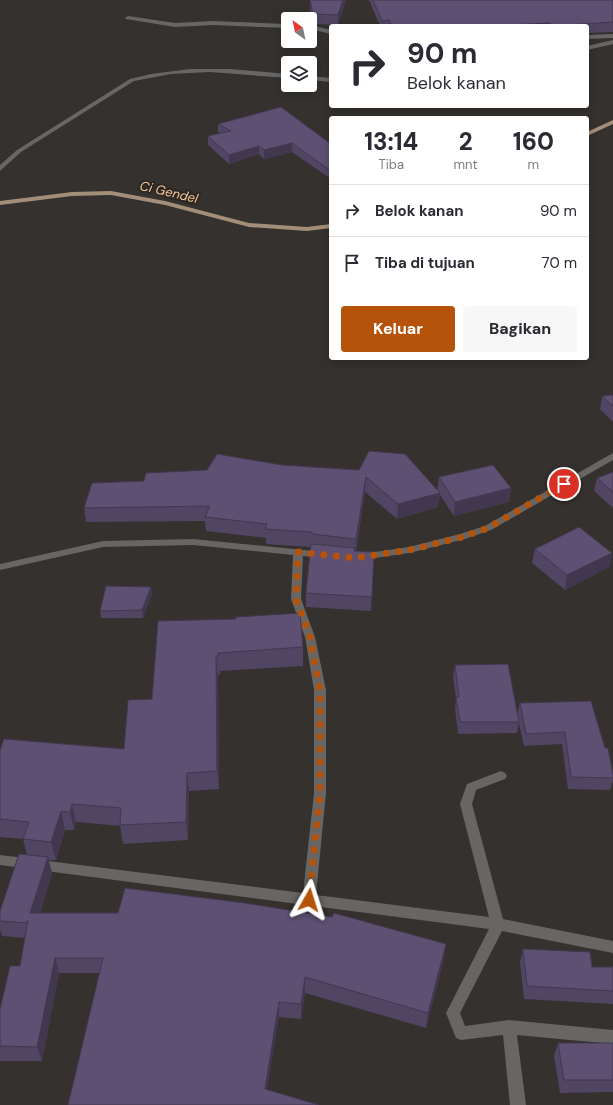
<!DOCTYPE html>
<html lang="id">
<head>
<meta charset="utf-8">
<style>
	body { margin:0; font-family:"DM Sans",sans-serif; background:#f7f7f7; color:#2b2b33; height:100vh; display:flex; flex-direction:column; font-size:15px; white-space:nowrap }
	* { box-sizing:border-box; margin:0 }
	p { font-size:13px; color:#7c7c81 }
	.icon { flex:none; width:22px; height:22px; fill:none; stroke:currentColor; stroke-width:2; stroke-linecap:round; stroke-linejoin:round }
	.map { position:relative; flex:1; overflow:hidden }
	.sheet { position:absolute; left:329px; top:116px; width:260px; height:244px; display:flex; flex-direction:column; background:#fff; border-radius:4px; box-shadow:0 2px 10px #0003 }
	.sheet>* { flex:none }
	.guide { position:absolute; left:329px; top:24px; width:260px; height:84px; border-radius:4px; box-shadow:0 2px 10px #0003; background:#fff; color:#2b2b33; overflow:hidden }
	.needle { width:26px; rotate:327deg }
	.tools { position:absolute; left:281px; top:12px; display:grid; gap:8px }
	.tools a { display:grid; place-items:center; width:36px; height:36px; border-radius:4px; background:#fff; box-shadow:0 2px 10px #0003; font-size:20px }
	.pin { position:absolute; display:grid; place-items:center; width:34px; height:34px; color:#fff; margin:-17px; border:2px solid #fff; border-radius:50%; box-shadow:0 1px 4px #0007 }
	.me { position:absolute; width:44px; margin:-22px; rotate:6deg; stroke-linejoin:round; filter:drop-shadow(0 0 3px #0008) }
	.turn { display:flex; align-items:center; gap:14px; height:84px; padding:0 12px; font-size:18px }
	.turn .icon { width:52px; height:52px; stroke-width:2.5 }
	.turn b { display:block; font-size:28px; line-height:34px }
	.eta { display:flex; justify-content:space-evenly; align-items:center; height:68px; text-align:center }
	.eta b { font-size:24px; font-weight:800; line-height:28px }
	.primary-button { display:flex; gap:8px; margin-top:auto; padding:8px 12px }
	.primary-button a { flex:1; height:46px; border-radius:4px; background:#b45309; color:#fff; font-size:16px; font-weight:800; line-height:46px; text-align:center }
	.primary-button a+a { background:#f7f7f7; color:#2b2b33 }
	ul { padding:0; list-style:none }
	li { display:flex; align-items:center; gap:12px; height:52px; padding:0 12px; border-top:1px solid #e1e1e2 }
	li div { flex:1 }
	li b { display:block; font-size:15px }
	li em { font-style:normal }
	.map>svg:first-child { display:block }
	.lines { fill:none; stroke-linecap:round; stroke-linejoin:round }
	.stream { fill:#a38e79; fill-rule:evenodd }
	.minor { fill:#676665; fill-rule:evenodd }
	.wall { fill:#504563 }
	.shaded-wall { fill:#413850 }
	.building { fill:#5d5073; stroke:#413850 }
	.route { stroke:#b45309; stroke-width:7; stroke-dasharray:0 12.6 }
	.labels { text-anchor:middle; dominant-baseline:central; stroke-width:4; stroke-linejoin:round; paint-order:stroke }
	.far-water-label { font-size:13px; font-style:italic; fill:#fac794; stroke:#2a2724 }
</style>
</head>
<body>
<div class="map">
<svg width="613" height="1105" viewBox="0 0 613 1105">
	<rect width="100%" height="100%" fill="#34312e"/>
	<g class="lines">
		<g class="stream">
			<polygon points="613,120 613,124 587,136 587,132"/>
			<polygon points="111,191 165,201 249,223 307,227 331,224 331,228 307,231 249,227 165,205 111,195 72,196 0,205 0,201 72,192"/>
		</g>
		<g class="minor">
			<polygon points="128,16 175,23 213,21 288,24 288,28 213,25 175,27 126,19 125,18"/>
			<polygon points="310,25 331,30 331,34 310,29"/>
			<polygon points="613,34 613,38 587,39 587,35"/>
			<polygon points="613,40 613,44 587,50 587,46"/>
			<polygon points="190,69 229,69 288,74 288,78 210,72 171,74 134,81 21,152 0,171 0,165 17,150 130,79 151,74"/>
			<polygon points="310,76 331,78 331,82 310,80"/>
			<polygon points="613,453 613,460 491,530 465,539 409,553 361,560 356,557 361,554 409,547 460,534 485,526"/>
			<polygon points="193,539 323,552 328,555 323,558 303,556 301,599 315,637 326,690 326,793 316,895 489,917 460,804 467,784 501,771 505,773 507,776 505,779 476,790 472,804 503,919 613,941 613,953 502,931 460,1013 465,1026 509,1020 613,1030 613,1044 517,1035 526,1105 510,1105 503,1035 461,1040 456,1038 446,1013 489,929 0,865 0,855 303,893 314,793 314,690 305,637 291,599 293,555 193,545 103,547 0,570 0,564 103,541"/>
		</g>
	</g>
	<g class="wall">
		<polygon points="310,0 346,0 338,25 313,24 310,9"/>
		<polygon points="369,0 613,0 613,32 587,33 587,26 380,26"/>
		<polygon points="218,124 331,144 331,179 292,152 264,159 259,154 229,164 208,145 208,136 220,133 218,132"/>
		<polygon points="613,395 613,422 600,409 602,396"/>
		<polygon points="282,465 359,470 437,490 439,477 511,488 509,502 454,516 440,495 438,507 397,519 365,492 356,551 374,552 371,611 306,607 306,593 310,547 266,544 266,538 206,531 205,521 86,522 84,508 144,481 207,470"/>
		<polygon points="613,472 613,508 594,491 597,478"/>
		<polygon points="535,549 612,553 609,567 565,590 532,563"/>
		<polygon points="151,587 152,594 143,618 101,618 100,611"/>
		<polygon points="158,621 303,647 303,666 220,671 220,675 218,675 219,789 189,791 188,840 123,844 120,826 76,822 74,830 65,830 56,860 48,860 52,873 40,913 444,959 426,1028 305,993 301,1019 279,1017 68,1105 100,973 59,973 42,1061 0,1061 0,1009 20,966 25,938 2,936 0,930 0,911 27,855 23,839 0,837 0,750 124,749 152,699"/>
		<polygon points="455,665 519,722 517,733 458,734 455,708 456,698 453,676"/>
		<polygon points="520,703 605,748 613,775 613,780 610,790 568,789 562,744 524,746 517,715"/>
		<polygon points="523,949 592,967 613,967 613,1004 524,999 520,962"/>
		<polygon points="558,1043 613,1043 613,1092 560,1093 554,1056"/>
	</g>
	<g class="shaded-wall">
		<polygon points="343,0 346,0 338,25 338,15"/>
		<polygon points="292,143 292,152 264,159 264,150"/>
		<polygon points="259,146 259,154 229,164 229,155"/>
		<polygon points="366,477 365,492 355,553 356,539"/>
		<polygon points="511,488 509,502 454,516 455,502"/>
		<polygon points="440,493 438,507 397,519 398,504"/>
		<polygon points="612,553 609,567 565,590 567,575"/>
		<polygon points="151,587 152,594 143,618 142,610"/>
		<polygon points="218,653 220,671 220,675 218,656"/>
		<polygon points="216,656 218,675 219,789 217,771"/>
		<polygon points="187,773 189,791 188,840 186,822"/>
		<polygon points="72,804 76,822 74,830 70,812"/>
		<polygon points="61,811 65,830 56,860 51,842"/>
		<polygon points="48,857 52,873 35,929 30,913"/>
		<polygon points="446,944 444,959 426,1028 428,1013"/>
		<polygon points="55,958 59,973 42,1061 37,1047"/>
		<polygon points="305,977 305,993 301,1019 301,1004"/>
		<polygon points="279,1002 279,1017 265,1104 265,1089"/>
	</g>
	<g class="building">
		<polygon points="310,0 343,0 338,15 313,14"/>
		<polygon points="373,0 613,0 613,22 553,26 550,23 492,26 392,26 389,20 382,21"/>
		<polygon points="281,107 331,144 331,171 292,143 264,150 259,146 229,155 208,136 231,131 218,124"/>
		<polygon points="613,395 613,406 602,396"/>
		<polygon points="369,451 405,454 440,493 398,504 366,477 356,539 312,534 312,532 265,529 267,524 205,517 210,506 84,508 92,483 144,481 146,473 207,470 217,454 282,465 359,470"/>
		<polygon points="493,465 511,488 455,502 439,477"/>
		<polygon points="613,472 613,492 597,478"/>
		<polygon points="579,527 612,553 567,575 535,549"/>
		<polygon points="311,544 355,548 354,551 374,552 372,597 306,593"/>
		<polygon points="106,586 151,587 142,610 100,611"/>
		<polygon points="300,613 303,647 218,653 218,656 216,656 217,771 187,773 186,822 120,825 121,808 72,804 70,812 61,811 51,842 23,839 29,822 0,819 0,750 4,739 124,749 128,700 152,699 158,621 236,619 236,617"/>
		<polygon points="508,664 519,722 460,722 456,697 459,697 455,665"/>
		<polygon points="591,701 605,748 608,748 613,775 613,778 571,777 565,732 526,734 520,703"/>
		<polygon points="19,854 48,857 30,913 118,913 125,888 245,903 332,917 334,913 446,944 428,1013 305,977 301,1004 279,1002 265,1089 319,1105 68,1105 103,958 55,958 37,1047 0,1046 0,1009 10,966 20,966 28,920 27,923 0,921 0,911"/>
		<polygon points="523,949 590,952 592,967 613,967 613,991 527,986"/>
		<polygon points="558,1043 613,1043 613,1080 564,1080"/>
	</g>
	<g class="lines">
		<polyline class="route" points="309,900 320,793 320,690 310,637 296,599 298,552 355,558 409,550 422,547 462,537 488,528 564,484"/>
	</g>
	<g class="labels">
		<g class="far-water-label">
			<text transform="translate(169 192) rotate(13)">Ci Gendel</text>
		</g>
	</g>
</svg>
<div class="tools">
<a><svg class="needle" viewBox="-14 -14 28 28"><path d="M0-13l5 13h-10z" fill="#e53935"/><path d="M0 13l5-13h-10z" fill="#7c7c81"/></svg></a>
<a><svg class="icon" aria-label="layers" viewBox="0 0 24 24"><path d="M12 4l9 5-9 5-9-5zM3 14l9 5 9-5"/></svg></a>
</div>
<div class="pin" style="left:564px;top:484px;background:#d93025"><svg class="icon" aria-label="arrive" viewBox="0 0 24 24"><path d="M6 21V4h12l-3 4 3 4H6"/></svg></div>
<svg class="me" style="left:309px;top:900px" viewBox="-20 -20 40 40"><path d="M0-17L14 15 0 8-14 15z" fill="#b45309" stroke="#fff" stroke-width="4"/></svg>
<div class="guide">
<div class="turn"><svg class="icon" aria-label="right" viewBox="0 0 24 24"><path d="M7 20v-9h11M14 6l5 5-5 5"/></svg><div><b>90 m</b>Belok kanan</div></div>
</div>
<section class="sheet">
<div class="eta">
<div><b>13:14</b><p>Tiba</p></div>
<div><b>2</b><p>mnt</p></div>
<div><b>160</b><p>m</p></div>
</div>
<ul>
<li><svg class="icon" aria-label="right" viewBox="0 0 24 24"><path d="M7 20v-9h11M14 6l5 5-5 5"/></svg><div><b>Belok kanan</b></div><em>90 m</em></li>
<li><svg class="icon" aria-label="arrive" viewBox="0 0 24 24"><path d="M6 21V4h12l-3 4 3 4H6"/></svg><div><b>Tiba di tujuan</b></div><em>70 m</em></li>
</ul>
<div class="primary-button"><a>Keluar</a><a>Bagikan</a></div>
</section>
</div>
</body>
</html>
